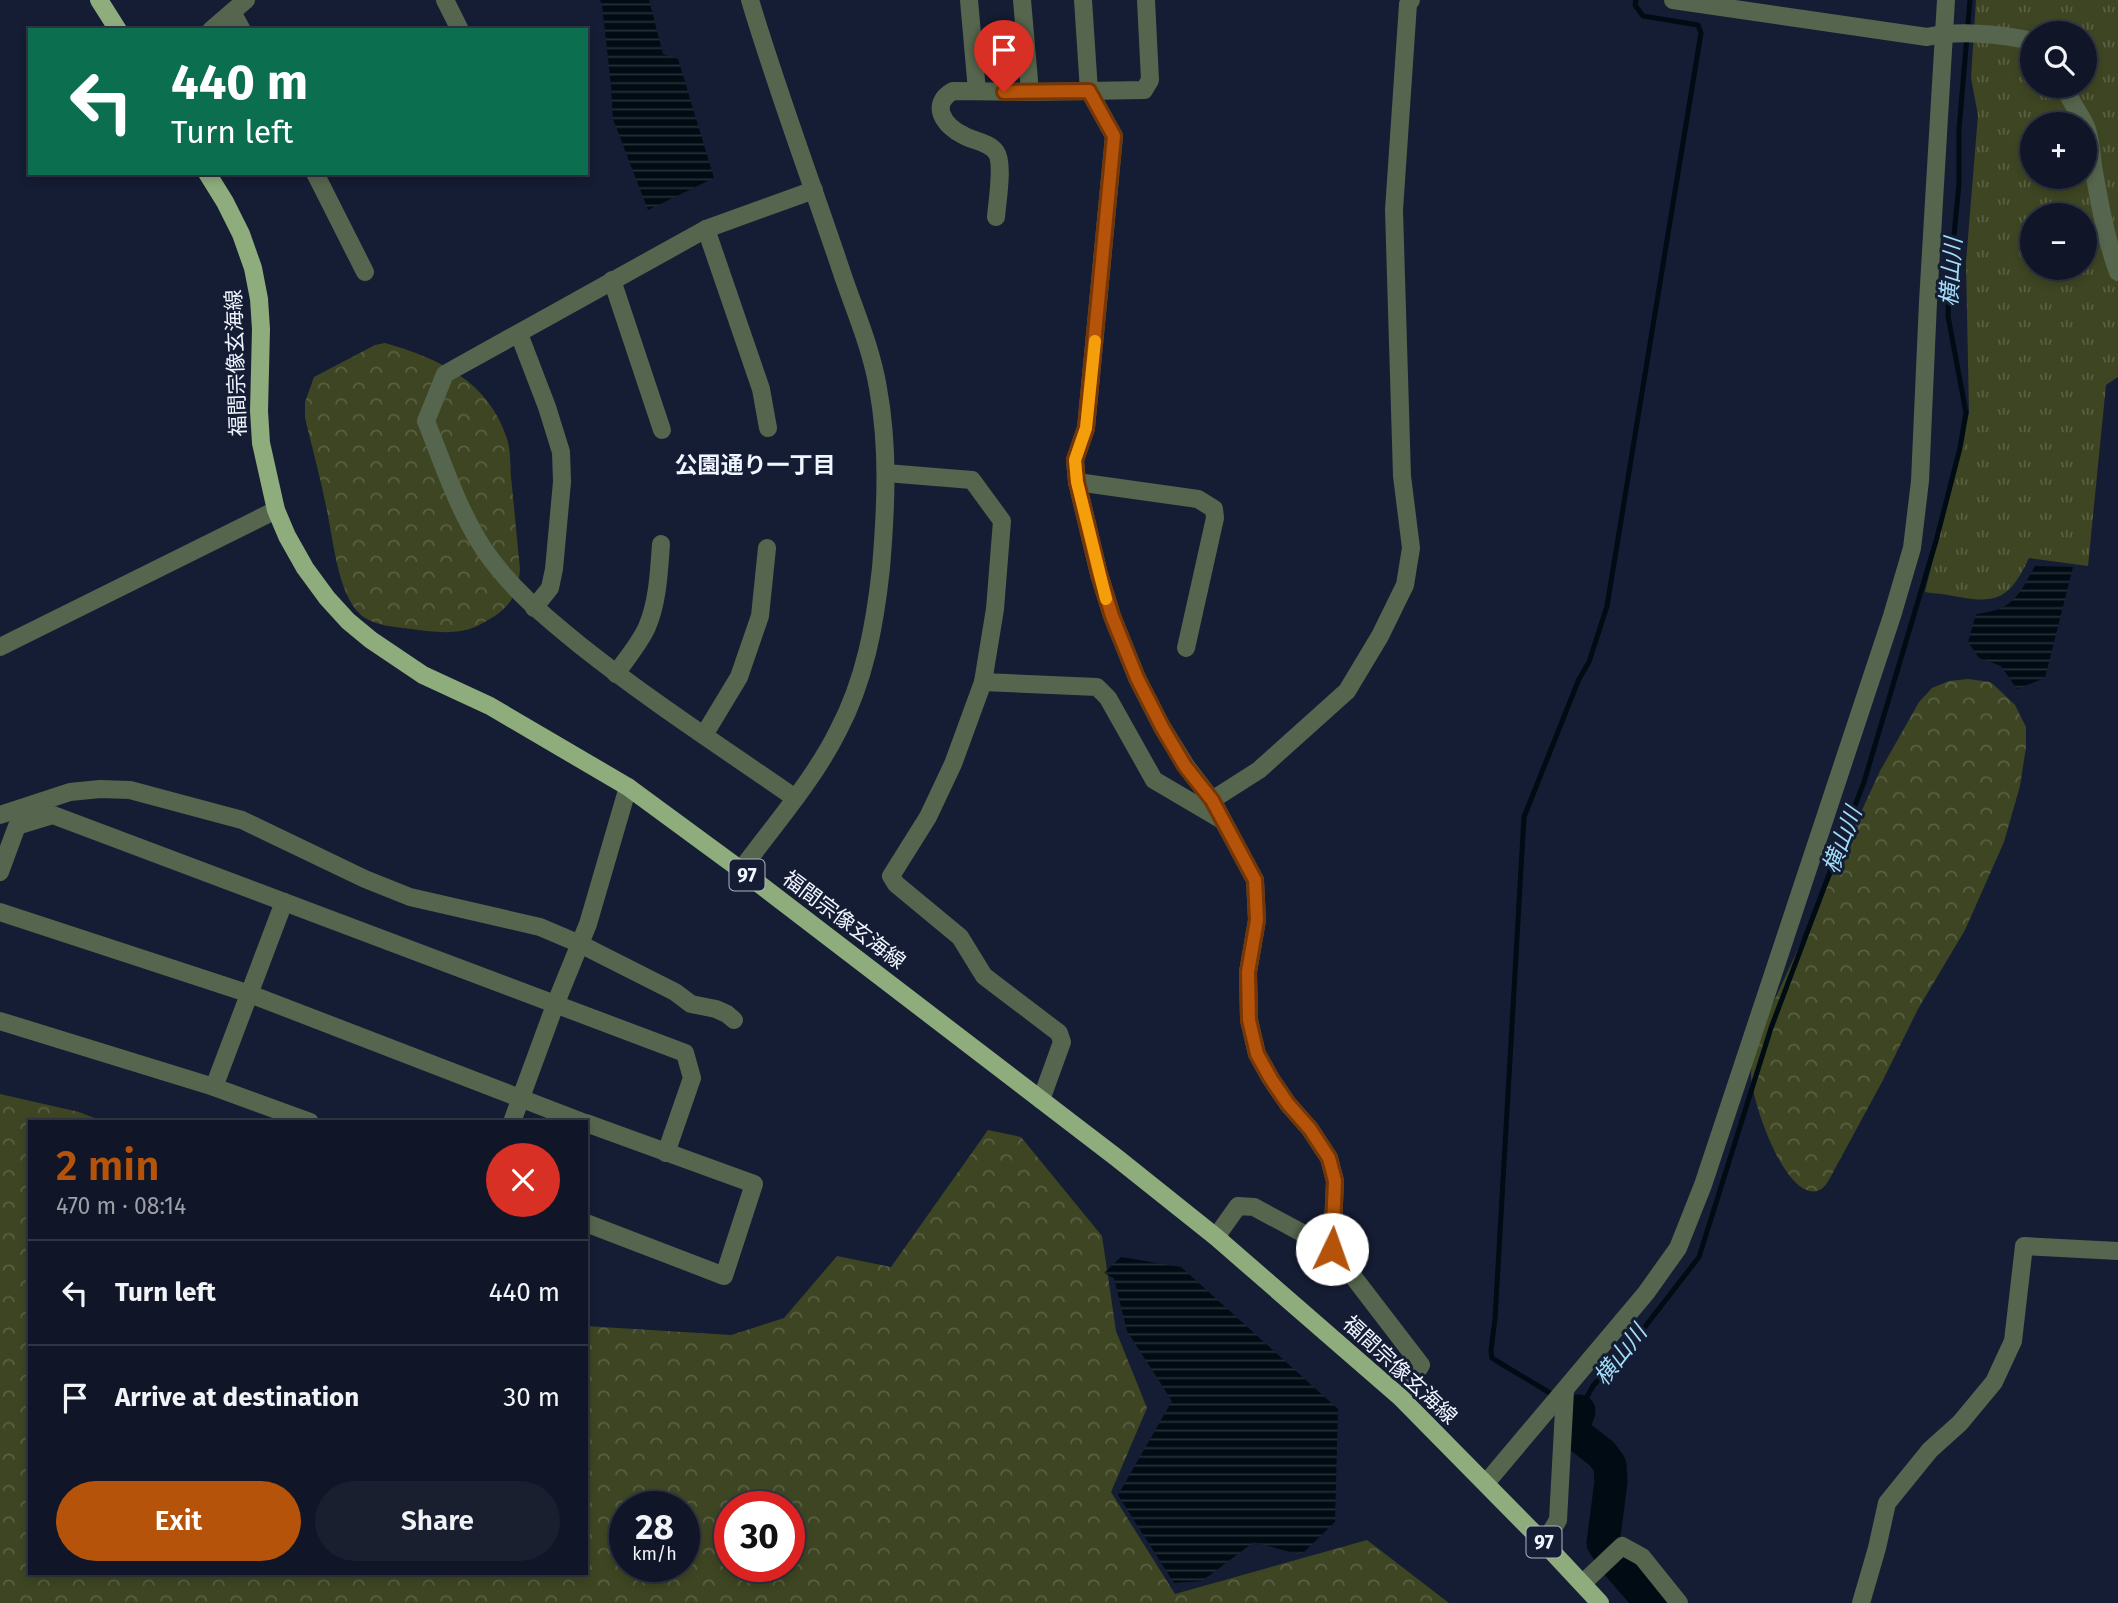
<!DOCTYPE html>
<html lang="en">
<head>
<meta charset="utf-8">
<style>
	body { margin:0; font-family:"Fira Sans","Noto Sans JP",sans-serif; background:#191f2f; color:#f1f3f6; height:100vh; display:flex; flex-direction:column; font-size:26px; white-space:nowrap }
	* { box-sizing:border-box; margin:0 }
	p { font-size:23px; color:#9c9fa7 }
	.icon { flex:none; width:38px; height:38px; fill:none; stroke:currentColor; stroke-width:2; stroke-linecap:round; stroke-linejoin:round }
	.map { position:relative; flex:1; overflow:hidden }
	.details { position:absolute; left:28px; top:1120px; width:560px; height:455px; display:flex; flex-direction:column; background:#101627; border-radius:0px; box-shadow:0 4px 10px #0003,0 0 0 2px #303544 }
	.details>* { flex:none }
	.banner { position:absolute; left:28px; top:28px; width:560px; height:147px; border-radius:0px; box-shadow:0 4px 10px #0003,0 0 0 2px #303544; background:#0b6e4f; color:#fff; overflow:hidden }
	.tools { position:absolute; left:2020px; top:21px; display:grid; gap:14px }
	.tools a { display:grid; place-items:center; width:77px; height:77px; border-radius:50%; background:#101627; box-shadow:0 4px 10px #0003,0 0 0 2px #303544; font-size:35px }
	.speed { position:absolute; left:609px; top:1491px; display:flex; gap:14px; font-size:35px; font-weight:700; text-align:center }
	.speed>* { display:grid; place-content:center; width:91px; height:91px; border-radius:50%; background:#101627; box-shadow:0 4px 10px #0003,0 0 0 2px #303544; line-height:1 }
	.speed small { font-size:18px; font-weight:400 }
	.speed .limit { border:10px solid #d22; background:#fff; color:#111 }
	.pin { position:absolute; display:grid; place-items:center; width:60px; height:60px; color:#fff; margin:-72px -30px; border-radius:50% 50% 50% 0; rotate:-45deg; box-shadow:0 0 7px #0007 }
	.pin .icon { rotate:45deg }
	.me { position:absolute; width:77px; margin:-38px; rotate:3deg; stroke-linejoin:round; filter:drop-shadow(0 0 5px #0008) }
	.turn { display:flex; align-items:center; gap:24px; height:147px; padding:0 28px; font-size:32px }
	.turn .icon { width:91px; height:91px; stroke-width:2.5 }
	.turn b { display:block; font-size:49px; line-height:60px }
	.round { display:grid; place-items:center; flex:none; width:74px; height:74px; border-radius:37px; background:#191f2f }
	.head { display:flex; align-items:center; justify-content:space-between; height:119px; padding:0 28px }
	h1 { font-size:42px; font-weight:600; line-height:52px; color:#b45309 }
	.button { display:flex; gap:14px; margin-top:auto; padding:14px 28px }
	.button a { flex:1; height:80px; border-radius:42px; background:#b45309; color:#fff; font-size:28px; font-weight:600; line-height:80px; text-align:center }
	.button a+a { background:#191f2f; color:#f1f3f6 }
	ul { padding:0; list-style:none }
	li { display:flex; align-items:center; gap:21px; height:105px; padding:0 28px; border-top:2px solid #303544 }
	li div { flex:1 }
	li b { display:block; font-size:26px }
	li em { font-style:normal }
	.map>svg:first-child { display:block }
	.grass { fill:url(#grass-tufts); fill-rule:evenodd }
	.forest { fill:url(#forest-crowns); fill-rule:evenodd }
	.water { fill:url(#water-rules) }
	.lines { fill:none; stroke-linecap:round; stroke-linejoin:round }
	.stream { stroke:#000b14; stroke-width:5 }
	.river { stroke:#000b14; stroke-width:33 }
	.minor { stroke:#56654d; stroke-width:18 }
	.major { stroke:#8eac7c; stroke-width:18 }
	.route-casing { stroke:#753606; stroke-width:18 }
	.route { stroke:#b45309; stroke-width:12 }
	.slow { stroke:#f59e0b; stroke-width:12 }
	.labels { text-anchor:middle; dominant-baseline:central; stroke-width:6; stroke-linejoin:round; paint-order:stroke }
	.shield { fill:#151d34; stroke:#afb4c2; stroke-width:2 }
	.shield-label { font-size:19px; font-weight:bold; fill:#f1f5ff }
	.street-label { font-size:21px; fill:#f1f5ff; stroke:#151d34 }
	.water-label { font-size:23px; font-style:italic; fill:#a1ddf8; stroke:#151d34 }
	.neighbourhood-label { font-size:23px; font-weight:bold; fill:#f1f5ff; stroke:#151d34 }
</style>
</head>
<body>
<div class="map">
<svg width="2118" height="1603" viewBox="0 0 2118 1603">
	<defs>
		<pattern id="grass-tufts" width="24" height="20" patternUnits="userSpaceOnUse" patternTransform="scale(1.75)"><rect width="24" height="20" fill="#3e4522"/><path d="M3 7l-1-3M5 7V3M7 7l1-3M15 17l-1-3M17 17v-4M19 17l1-3" fill="none" stroke="#5a6043"/></pattern>
		<pattern id="forest-crowns" width="20" height="18" patternUnits="userSpaceOnUse" patternTransform="scale(1.75)"><rect width="20" height="18" fill="#3e4522"/><path d="M2 6a3 3 0 1 1 6 0M12 15a3 3 0 1 1 6 0" fill="none" stroke="#5a6043"/></pattern>
		<pattern id="water-rules" width="6" height="5" patternUnits="userSpaceOnUse" patternTransform="scale(1.75)"><rect width="6" height="5" fill="#000b14"/><path d="M0 2.5h6" fill="none" stroke="#262f37"/></pattern>
	</defs>
	<rect width="100%" height="100%" fill="#151d34"/>
	<path class="grass" d="M1976 0H2118V377L2106 385 2088 566 2029 558C2008 603 1994 604 1948 595 1940 593 1933 594 1925 592L1969 412 1966 262 1978 115 1971 78ZM2032 33H2084V86H2032ZM2032 124H2084V177H2032ZM2032 215H2084V268H2032Z"/>
	<g class="forest">
		<path d="M385 343C438 358 489 381 507 439 511 450 510 465 511 477 514 507 517 538 520 569 518 602 503 613 475 627 456 635 432 632 412 629 396 627 374 626 361 615 337 594 333 536 326 506 320 476 312 447 305 418V402L314 377 375 345Z"/>
		<path d="M1968 679 1990 682 1995 686 2015 705 2026 727V747L2020 786 2004 842 1965 930 1918 1009 1882 1082 1831 1176C1828 1182 1824 1189 1817 1191 1784 1199 1752 1100 1751 1076 1751 1063 1755 1050 1757 1038L1880 771 1919 702 1932 688 1949 681Z"/>
		<path d="M0 1094 79 1112 105 1122H30V1573H586V1326L731 1335 784 1318 837 1256 891 1267 988 1130 1021 1137 1102 1236 1116 1331 1147 1408 1111 1492 1175 1594 1367 1540 1449 1603H0ZM625 1507H684V1566H625ZM730 1507H789V1566H730Z"/>
	</g>
	<g class="water">
		<polygon points="600,0 649,0 663,54 678,59 714,178 648,210 613,119 611,85 602,5"/>
		<path d="M2035 566 2073 567 2045 678 2017 689 2001 666 1979 658 1968 642 1976 614C2013 610 2018 597 2035 566Z"/>
		<polygon points="1121,1257 1181,1267 1338,1409 1335,1522 1301,1555 1254,1542 1202,1581 1174,1583 1118,1495 1172,1401 1127,1331 1114,1278 1104,1273"/>
	</g>
	<g class="lines">
		<g class="stream">
			<polyline points="1555,1396 1500,1363 1492,1358 1491,1350 1495,1319 1524,817 1579,679 1589,662 1607,606 1701,33 1698,25 1643,16 1635,5 1636,0"/>
			<polyline points="1569,1405 1579,1411 1593,1386 1637,1337 1699,1257 1771,1028 1864,782 1936,541 1960,448 1966,413 1948,316 1949,286 1959,184 1959,130 1970,0"/>
		</g>
		<polyline class="river" points="1579,1411 1574,1426 1579,1436 1602,1454 1610,1465 1611,1482 1603,1543 1616,1563 1651,1603"/>
		<g class="minor">
			<polyline points="445,0 460,30"/>
			<polyline points="969,0 977,91"/>
			<polyline points="1083,0 1089,91 1114,136 1086,428 1075,460 1077,482 1099,574 1112,616 1137,678 1162,727 1186,766 1212,800 1255,880 1257,920 1248,972 1249,1020 1257,1054 1271,1079 1288,1104 1310,1129 1329,1158 1335,1181 1332,1249"/>
			<path d="M1673 0 1927 37C1958 30 2001 34 2032 41"/>
			<polyline points="232,12 242,30"/>
			<polyline points="211,30 246,0"/>
			<path d="M2065 86C2069 102 2081 113 2087 129 2091 142 2092 158 2094 172 2100 205 2106 240 2118 272"/>
			<polyline points="1030,92 1144,90 1150,80 1146,0"/>
			<polyline points="315,173 365,272"/>
			<path d="M996 217C997 203 1004 163 996 152 989 142 973 141 963 135 944 126 929 104 953 91L1030 92 1022 0"/>
			<polyline points="706,229 761,389 768,428"/>
			<polyline points="612,280 662,430"/>
			<polyline points="519,334 547,407 561,452 562,482 554,569 550,588 534,608"/>
			<polyline points="886,473 972,480 1002,521 995,609 983,682 953,764 928,817 891,876 896,884 960,937 984,976 1059,1033 1062,1042 1041,1100"/>
			<polyline points="1077,482 1198,499 1214,509 1215,518 1186,648"/>
			<polyline points="0,647 276,510"/>
			<path d="M616 674C626 659 640 643 647 627 658 601 659 571 661 544"/>
			<polyline points="983,682 1097,687 1108,698 1154,780 1222,820"/>
			<polyline points="704,735 739,677 760,616 767,548"/>
			<path d="M795 798C723 748 649 700 581 646 544 616 510 588 483 548 458 509 443 464 426 421L445 374 706 229 814 190"/>
			<polyline points="1212,800 1259,770 1347,691 1380,636 1405,585 1411,548 1402,476 1394,210 1408,4 1411,0"/>
			<polyline points="0,815 70,792 100,789 130,790 242,820 365,879 410,897 540,927 580,944 675,992 691,1004 716,1009 727,1014 734,1020"/>
			<path d="M741 870C774 825 813 781 838 731 865 680 875 624 881 568 886 508 889 448 878 388 871 346 853 307 840 267 810 178 777 90 750 0"/>
			<polyline points="0,872 17,826 53,815 685,1053 692,1078 666,1153"/>
			<polyline points="0,912 250,994 582,1122"/>
			<polyline points="0,1021 214,1087 310,1122"/>
			<polyline points="214,1087 284,902"/>
			<polyline points="512,1122 555,1005 588,924 628,787"/>
			<polyline points="586,1123 754,1184 724,1276 586,1223"/>
			<polyline points="1216,1237 1238,1206 1254,1207 1332,1249 1421,1365 1400,1397"/>
			<polyline points="1486,1483 1646,1293 1678,1248 1703,1185 1892,616 1912,548 1920,481 1928,302 1946,0"/>
			<polyline points="1544,1543 1558,1520 1565,1391"/>
			<polyline points="1583,1583 1622,1546 1642,1557 1679,1603"/>
			<polyline points="1861,1603 1877,1548 1887,1503 1930,1450 1960,1423 1994,1382 2013,1341 2024,1246 2118,1251"/>
		</g>
		<g class="major">
			<polyline points="99,0 118,30"/>
			<polyline points="207,173 225,202 241,234 253,268 259,299 261,329 259,411 261,443 276,510 287,536 305,568 327,598 348,621 371,640 423,675 490,706 628,787 741,870 1117,1158 1216,1237 1400,1397 1544,1543 1600,1603"/>
		</g>
	</g>
	<g class="lines">
		<g class="route-casing">
			<polyline id="route" points="1004,92 1089,91 1114,136 1086,428 1075,460 1077,482 1099,574 1112,616 1137,678 1162,727 1185,766 1212,800 1255,880 1257,920 1248,972 1249,1020 1257,1054 1271,1079 1288,1104 1310,1129 1329,1158 1335,1181 1332,1249"/>
		</g>
		<use href="#route" class="route"/>
		<polyline class="slow" points="1095,341 1086,428 1075,460 1077,482 1106,599"/>
	</g>
	<g class="labels">
		<g class="shield">
			<rect x="729.5" y="859.5" width="35" height="31" rx="5"/>
			<rect x="1526.5" y="1526.5" width="35" height="31" rx="5"/>
		</g>
		<g class="shield-label">
			<text x="747" y="875">97</text>
			<text x="1544" y="1542">97</text>
		</g>
		<g class="street-label">
			<text transform="translate(236 363) rotate(-92)">福間宗像玄海線</text>
			<text transform="translate(844 920) rotate(37)">福間宗像玄海線</text>
			<text transform="translate(1400 1370) rotate(43)">福間宗像玄海線</text>
		</g>
		<g class="water-label">
			<text transform="translate(1951 272) rotate(-86)">横山川</text>
			<text transform="translate(1842 840) rotate(-69)">横山川</text>
			<text transform="translate(1620 1355) rotate(-52)">横山川</text>
		</g>
		<g class="neighbourhood-label">
			<text x="755" y="465">公園通り一丁目</text>
		</g>
	</g>
</svg>
<div class="tools">
<a><svg class="icon" aria-label="search" viewBox="0 0 24 24"><circle cx="10" cy="10" r="6"/><path d="M15 15l6 6"/></svg></a>
<a>+</a>
<a>−</a>
</div>
<div class="speed"><div>28<small>km/h</small></div><div class="limit">30</div></div>
<div class="pin" style="left:1004px;top:92px;background:#d93025"><svg class="icon" aria-label="arrive" viewBox="0 0 24 24"><path d="M6 21V4h12l-3 4 3 4H6"/></svg></div>
<svg class="me" style="left:1332px;top:1249px" viewBox="-20 -20 40 40"><circle r="19" fill="#fff"/><path d="M0-13L10 11 0 6-10 11z" fill="#b45309"/></svg>
<div class="banner">
<div class="turn"><svg class="icon" aria-label="left" viewBox="0 0 24 24"><path d="M17 20v-9H6M10 6l-5 5 5 5"/></svg><div><b>440 m</b>Turn left</div></div>
</div>
<section class="details">
<div class="head"><div><h1>2 min</h1><p>470 m · 08:14</p></div><a class="round" style="background:#d93025;color:#fff"><svg class="icon" aria-label="close" viewBox="0 0 24 24"><path d="M6 6l12 12M18 6L6 18"/></svg></a></div>
<ul>
<li><svg class="icon" aria-label="left" viewBox="0 0 24 24"><path d="M17 20v-9H6M10 6l-5 5 5 5"/></svg><div><b>Turn left</b></div><em>440 m</em></li>
<li><svg class="icon" aria-label="arrive" viewBox="0 0 24 24"><path d="M6 21V4h12l-3 4 3 4H6"/></svg><div><b>Arrive at destination</b></div><em>30 m</em></li>
</ul>
<div class="button"><a>Exit</a><a>Share</a></div>
</section>
</div>
</body>
</html>
